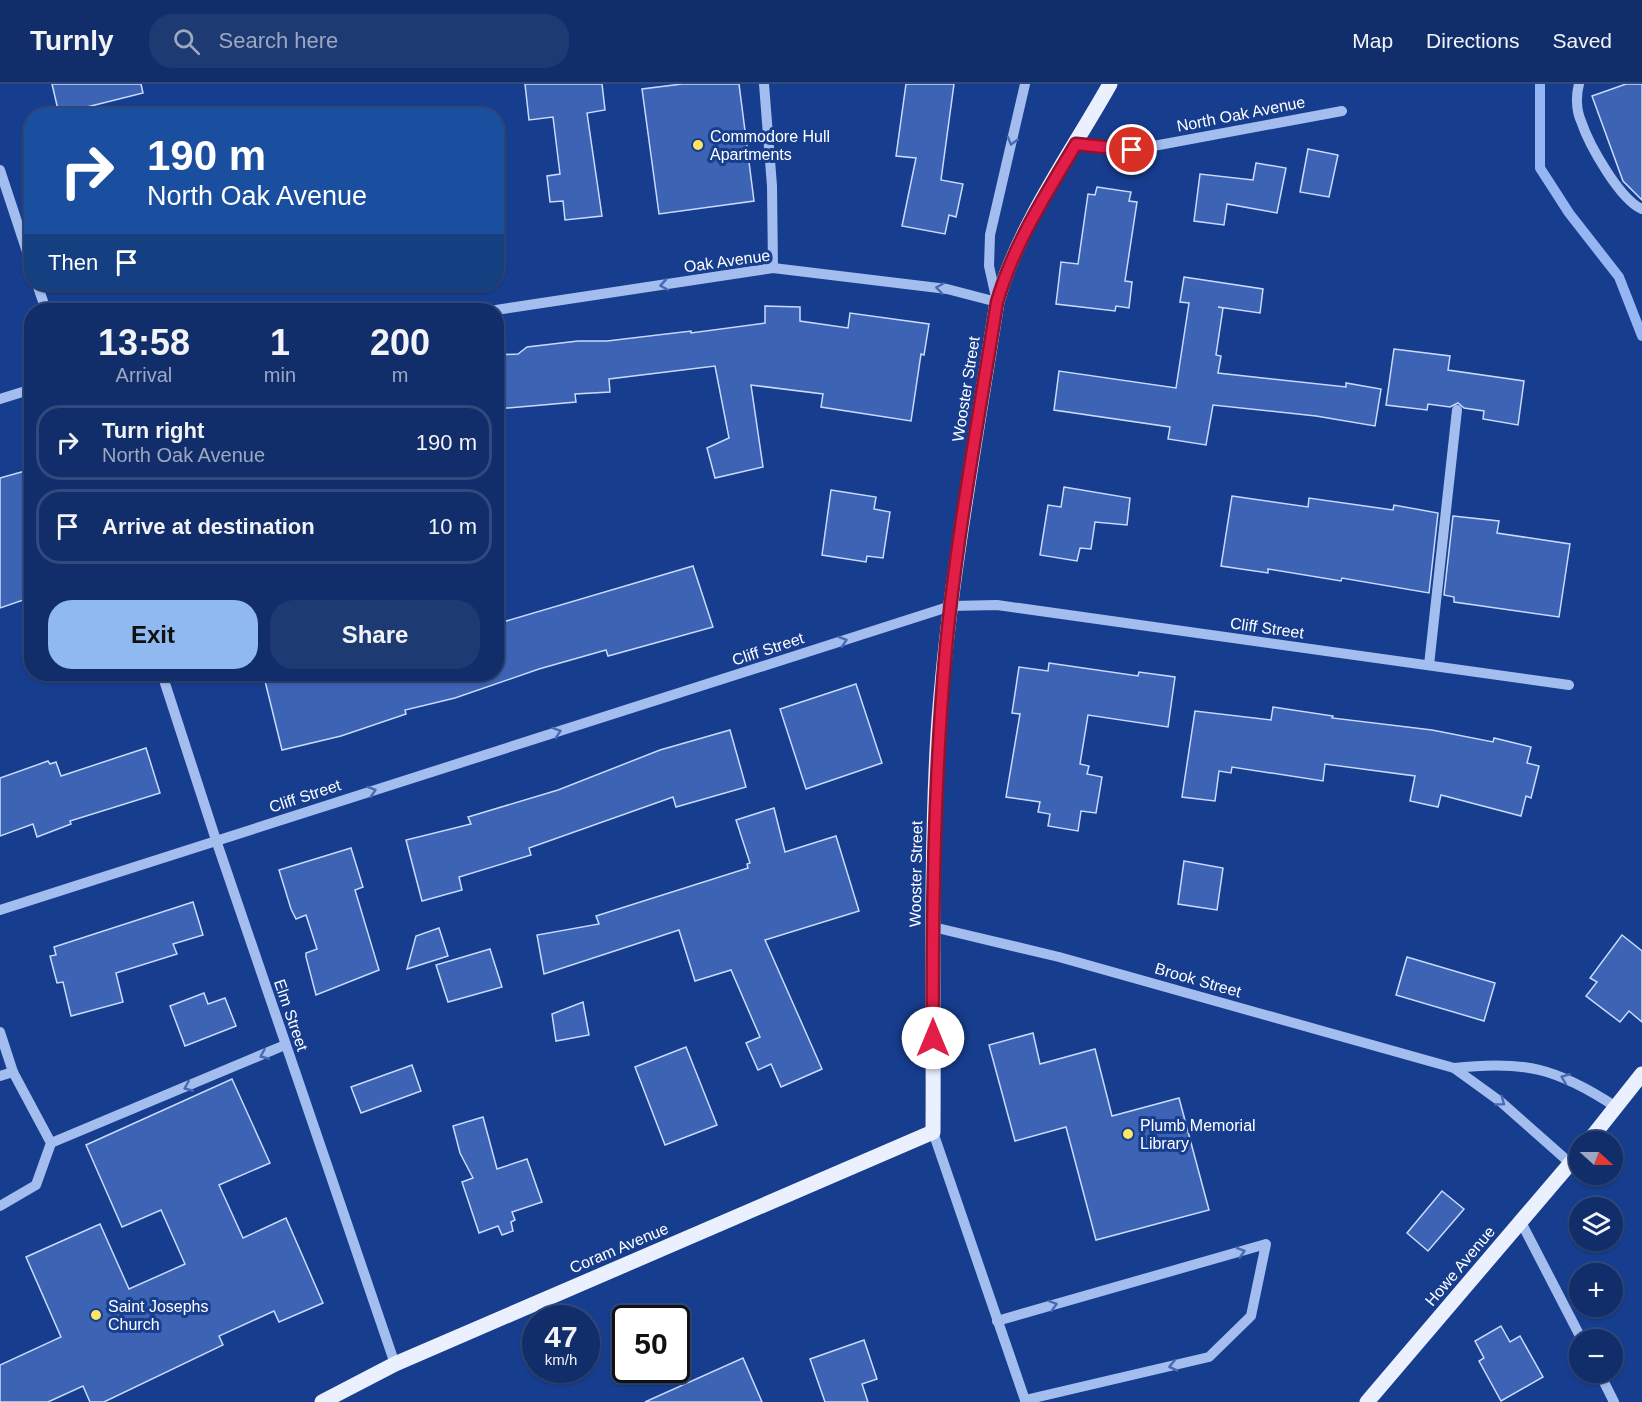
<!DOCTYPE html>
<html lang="en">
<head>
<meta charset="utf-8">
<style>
	body { margin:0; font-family:Arial,sans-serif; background:#1e3a72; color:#f1f3f6; height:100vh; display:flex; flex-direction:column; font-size:22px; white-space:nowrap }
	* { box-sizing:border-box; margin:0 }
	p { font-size:20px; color:#9ca8c1 }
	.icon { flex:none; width:33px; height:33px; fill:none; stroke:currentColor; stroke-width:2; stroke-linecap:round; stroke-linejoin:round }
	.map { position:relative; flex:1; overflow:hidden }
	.panel { position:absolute; left:24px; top:219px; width:480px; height:378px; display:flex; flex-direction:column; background:#112e6a; border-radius:24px; box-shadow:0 2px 4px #0004,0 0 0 2px #304a7e }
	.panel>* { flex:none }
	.top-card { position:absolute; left:24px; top:24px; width:480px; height:183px; border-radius:24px; box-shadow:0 2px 4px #0004,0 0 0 2px #304a7e; background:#1a4fa0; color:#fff; overflow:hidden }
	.needle { width:39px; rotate:111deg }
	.controls { position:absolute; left:1569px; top:1047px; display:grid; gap:12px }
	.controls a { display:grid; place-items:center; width:54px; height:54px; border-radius:50%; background:#112e6a; box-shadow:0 2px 4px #0004,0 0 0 2px #304a7e; font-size:30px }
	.speed { position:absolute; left:522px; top:1221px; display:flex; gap:12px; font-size:30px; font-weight:700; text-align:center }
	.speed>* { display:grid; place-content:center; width:78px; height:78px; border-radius:50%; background:#112e6a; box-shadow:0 2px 4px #0004,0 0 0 2px #304a7e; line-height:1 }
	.speed small { font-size:15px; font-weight:400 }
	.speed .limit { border:3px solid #111; border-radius:9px; background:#fff; color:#111 }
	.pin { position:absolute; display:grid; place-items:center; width:51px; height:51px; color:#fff; margin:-26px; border:3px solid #fff; border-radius:50%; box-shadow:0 2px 6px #0007 }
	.me { position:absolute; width:66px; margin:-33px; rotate:0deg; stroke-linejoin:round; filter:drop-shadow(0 0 4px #0008) }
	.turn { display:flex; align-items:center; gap:21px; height:126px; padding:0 24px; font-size:27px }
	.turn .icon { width:78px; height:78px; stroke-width:2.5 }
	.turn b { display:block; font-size:42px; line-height:51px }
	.then { display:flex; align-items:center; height:57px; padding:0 24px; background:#0003; gap:12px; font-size:22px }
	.eta { display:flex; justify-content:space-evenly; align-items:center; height:102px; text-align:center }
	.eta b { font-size:36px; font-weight:700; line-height:42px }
	.action { display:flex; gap:12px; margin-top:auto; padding:12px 24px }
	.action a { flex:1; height:69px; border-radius:24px; background:#90b9f0; color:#111; font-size:24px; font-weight:700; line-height:69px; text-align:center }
	.action a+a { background:#1e3a72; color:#f1f3f6 }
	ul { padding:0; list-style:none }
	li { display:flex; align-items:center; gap:18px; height:75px; margin:0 12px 9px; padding:0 12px; border:3px solid #304a7e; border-radius:24px }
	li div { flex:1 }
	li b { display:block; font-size:22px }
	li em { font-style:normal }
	header { display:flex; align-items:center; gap:36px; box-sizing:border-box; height:84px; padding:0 30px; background:#112e6a; border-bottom:2px solid #304a7e }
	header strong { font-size:28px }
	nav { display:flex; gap:33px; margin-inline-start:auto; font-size:21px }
	.search { width:420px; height:54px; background:#1e3a72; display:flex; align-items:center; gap:15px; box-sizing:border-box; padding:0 21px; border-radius:24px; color:#9ca8c1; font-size:22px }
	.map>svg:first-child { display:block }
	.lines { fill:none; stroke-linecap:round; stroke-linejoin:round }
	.stream { stroke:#95b6f2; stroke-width:10 }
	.building { fill:#3c63b4; stroke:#c9dafb; stroke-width:1.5 }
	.minor { stroke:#a3bdef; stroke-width:10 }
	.major { stroke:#ebf0ff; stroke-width:15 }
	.oneway { stroke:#486ab0 }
	.route-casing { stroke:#92132f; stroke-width:15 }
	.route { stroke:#e11d48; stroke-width:10 }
	.poi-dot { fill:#ffe361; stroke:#173d8e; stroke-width:2 }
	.labels { text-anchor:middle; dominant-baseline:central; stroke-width:6; stroke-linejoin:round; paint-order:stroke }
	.street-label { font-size:16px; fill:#fff; stroke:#173d8e }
	.poi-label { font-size:16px; fill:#fff; stroke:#173d8e; text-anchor:start }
</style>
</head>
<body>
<header>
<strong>Turnly</strong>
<div class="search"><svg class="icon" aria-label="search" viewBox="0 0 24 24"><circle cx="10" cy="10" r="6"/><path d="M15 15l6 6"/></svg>Search here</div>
<nav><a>Map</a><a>Directions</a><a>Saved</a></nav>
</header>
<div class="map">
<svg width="1642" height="1318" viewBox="0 0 1642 1318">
	<rect width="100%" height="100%" fill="#173d8e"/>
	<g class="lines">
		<polyline class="stream" points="1540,0 1540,84 1569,129 1619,193 1642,252"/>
	</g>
	<g class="building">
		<polygon points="52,0 141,0 143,9 59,30"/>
		<polygon points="525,0 602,0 605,26 587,29 602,132 565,136 563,117 550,118 547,92 560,90 553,33 529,36"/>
		<polygon points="682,0 739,0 754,117 659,130 642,5"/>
		<polygon points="906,0 954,0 941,96 963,100 956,133 949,131 945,150 902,142 916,74 896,72"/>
		<polygon points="1626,0 1642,0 1642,116 1623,97 1592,12"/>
		<polygon points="1308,65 1338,71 1329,113 1300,108"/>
		<polygon points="1256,79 1286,84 1277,129 1227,120 1224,141 1194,137 1200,90 1253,96"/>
		<polygon points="1097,103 1131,108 1129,117 1137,118 1125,197 1132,198 1129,224 1116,222 1115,227 1056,220 1061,178 1078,180 1088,110 1095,111"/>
		<polygon points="1184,193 1263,205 1260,229 1218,223 1223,224 1216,271 1221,272 1218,289 1346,303 1346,299 1381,305 1375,342 1316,332 1213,321 1206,361 1168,355 1170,343 1054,326 1059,287 1176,304 1189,219 1180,218"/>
		<polygon points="765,222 800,223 800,237 848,244 850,229 929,240 924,271 921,270 911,337 821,323 823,310 751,301 763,383 715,394 707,364 729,354 715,282 609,295 610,308 575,310 576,318 496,325 496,271 518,270 527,263 578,257 607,257 691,247 691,249 765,239"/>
		<polygon points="1394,265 1450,272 1448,286 1524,297 1518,341 1483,335 1484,327 1464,324 1458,319 1450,323 1428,320 1427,326 1386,321"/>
		<polygon points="32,385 32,513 0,524 0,394"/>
		<polygon points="1064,403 1130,414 1127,441 1095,438 1091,465 1080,464 1077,477 1040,471 1048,421 1061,423"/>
		<polygon points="831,406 876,413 874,425 890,428 883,474 867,472 866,478 822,471"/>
		<polygon points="1232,412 1308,423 1309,414 1393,426 1394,421 1438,429 1429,509 1342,494 1341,497 1268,485 1268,489 1221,482"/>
		<polygon points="1453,432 1499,437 1497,449 1570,460 1559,533 1454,518 1454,513 1444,511"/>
		<polygon points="693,482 713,543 608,572 606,566 539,585 455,614 405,626 406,630 341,652 282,666 265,597 296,590 496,590 496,540"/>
		<polygon points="1049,579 1138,592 1139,588 1175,593 1168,643 1088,631 1080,680 1089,682 1087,690 1102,693 1096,729 1081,727 1078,747 1048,742 1050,730 1038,728 1040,718 1006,713 1020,630 1012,629 1019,583 1048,587"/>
		<polygon points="856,600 882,679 806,705 780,625"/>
		<polygon points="1273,623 1333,632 1332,634 1432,646 1493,658 1494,654 1531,663 1527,679 1539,682 1531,714 1526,712 1521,732 1441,711 1438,723 1410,717 1415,692 1325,680 1323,697 1232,683 1231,689 1219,687 1215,717 1182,713 1195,627 1271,636"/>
		<polygon points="730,646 746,703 676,723 673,713 529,764 531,771 459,793 462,806 422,817 406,756 471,740 468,733 558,706 660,666"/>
		<polygon points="146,664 160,709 70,737 71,740 37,753 33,740 0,752 0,694 48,677 50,680 56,678 61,692"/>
		<polygon points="774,724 785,768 836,752 859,827 765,856 822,985 781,1003 771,980 758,986 746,959 760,953 731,886 695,897 679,846 544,890 537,851 599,840 596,832 748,784 747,780 750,779 736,736"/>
		<polygon points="351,764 363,803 355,806 379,886 316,911 306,873 306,869 317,865 306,831 296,835 291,825 279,786"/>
		<polygon points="1184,777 1223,784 1217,826 1178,820"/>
		<polygon points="193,818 203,851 173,860 177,870 116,889 123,918 71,932 63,898 57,899 50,872 56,871 54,863"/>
		<polygon points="439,844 448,872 407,885 416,852"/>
		<polygon points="1622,851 1642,867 1642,938 1629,927 1620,938 1586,912 1597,898 1590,894"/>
		<polygon points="490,865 502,903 448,918 436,881"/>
		<polygon points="1407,873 1495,899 1484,937 1396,911"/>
		<polygon points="204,909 208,920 225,914 236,942 185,962 170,922"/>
		<polygon points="583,918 589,951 556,957 552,930"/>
		<polygon points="1033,949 1040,980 1095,965 1112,1032 1179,1014 1209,1126 1096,1156 1066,1043 1015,1057 989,961"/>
		<polygon points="686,963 717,1041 665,1061 635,983"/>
		<polygon points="412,981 421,1007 361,1029 351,1003"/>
		<polygon points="232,995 270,1079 219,1101 243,1154 286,1134 323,1219 279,1238 274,1227 219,1252 223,1261 104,1318 90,1318 83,1302 48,1318 0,1318 0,1281 61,1253 26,1173 100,1140 129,1205 185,1180 161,1126 122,1143 86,1061"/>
		<polygon points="483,1033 497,1085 527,1075 542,1118 512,1128 515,1136 511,1138 513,1147 502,1151 498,1142 479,1149 462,1098 473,1094 460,1069 453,1042"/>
		<polygon points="1442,1107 1464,1125 1428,1167 1407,1149"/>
		<polygon points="1501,1242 1510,1258 1520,1252 1543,1293 1501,1317 1479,1277 1484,1274 1475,1257"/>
		<polygon points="864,1256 877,1295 862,1300 868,1318 825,1318 810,1275"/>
		<polygon points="743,1274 762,1318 645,1318"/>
	</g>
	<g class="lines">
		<g class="minor">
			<polyline points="764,0 772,102 773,184"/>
			<path d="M1579 0C1576 11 1576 26 1581 37 1589 61 1620 116 1642 125"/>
			<polyline points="1076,60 1132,66 1342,27"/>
			<polyline points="0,86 32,183"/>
			<polyline points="37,200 46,226"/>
			<polyline points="496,226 773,184 947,205 997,218 989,182 990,151 1025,0"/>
			<polyline points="0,315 32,305"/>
			<polyline points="1429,581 1457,326"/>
			<polyline points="162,590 216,756 395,1280"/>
			<polyline points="0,826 951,522 997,521 1569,601"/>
			<polyline points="933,843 1059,873 1454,984 1501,1018 1570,1079"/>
			<polyline points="0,948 13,988 51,1059 36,1101 0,1122"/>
			<path d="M1454 984C1524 976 1557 984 1616 1023"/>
			<polyline points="0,992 13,988"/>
			<polyline points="933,1048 1025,1316"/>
			<polyline points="51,1059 285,961"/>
			<polyline points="1521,1138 1582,1256"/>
			<polyline points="997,1237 1266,1160 1251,1232 1209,1273 1025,1316"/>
			<polyline points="1599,1288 1614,1318"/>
		</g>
		<g class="major">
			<polyline points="1588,1058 1642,990"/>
			<path d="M322 1318 395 1280 933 1048C934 915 930 782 938 649 948 504 975 361 997 218 1020 139 1070 71 1110 0"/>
			<polyline points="1367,1318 1580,1068"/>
		</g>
	</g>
	<defs><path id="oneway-chevron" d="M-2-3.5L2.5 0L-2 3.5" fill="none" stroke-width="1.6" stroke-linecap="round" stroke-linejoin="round" transform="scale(1.5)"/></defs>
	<g class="oneway">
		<use href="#oneway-chevron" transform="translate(1012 57) rotate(105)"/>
		<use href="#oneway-chevron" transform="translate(664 201) rotate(171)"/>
		<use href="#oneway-chevron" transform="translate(940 204) rotate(-172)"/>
		<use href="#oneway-chevron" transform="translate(843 557) rotate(-18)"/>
		<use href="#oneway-chevron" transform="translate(557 648) rotate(-18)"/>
		<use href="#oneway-chevron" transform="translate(372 707) rotate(-18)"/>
		<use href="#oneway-chevron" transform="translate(264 971) rotate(157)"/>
		<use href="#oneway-chevron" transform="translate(1565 994) rotate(-158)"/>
		<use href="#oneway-chevron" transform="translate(188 1003) rotate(157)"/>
		<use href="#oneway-chevron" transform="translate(1501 1018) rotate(37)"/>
		<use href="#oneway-chevron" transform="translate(1241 1168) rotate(-16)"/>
		<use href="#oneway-chevron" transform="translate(1053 1221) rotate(-16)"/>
		<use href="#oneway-chevron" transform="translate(1173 1282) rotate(167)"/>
	</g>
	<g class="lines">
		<g class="route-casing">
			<path id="route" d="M933 954C932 824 934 694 946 564 957 448 979 333 997 218 1014 160 1045 112 1076 60L1132 66"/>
		</g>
		<use href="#route" class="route"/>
	</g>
	<g class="poi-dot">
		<circle cx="698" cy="61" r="6"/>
		<circle cx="1128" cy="1050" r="6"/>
		<circle cx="96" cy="1231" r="6"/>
	</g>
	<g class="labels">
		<g class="street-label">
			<text transform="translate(1241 30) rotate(-11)">North Oak Avenue</text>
			<text transform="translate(727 177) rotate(-8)">Oak Avenue</text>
			<text transform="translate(966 305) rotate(-81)">Wooster Street</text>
			<text transform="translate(1267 544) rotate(8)">Cliff Street</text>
			<text transform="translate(768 565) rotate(-18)">Cliff Street</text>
			<text transform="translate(305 712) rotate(-18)">Cliff Street</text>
			<text transform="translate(916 790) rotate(-89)">Wooster Street</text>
			<text transform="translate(1198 896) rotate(16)">Brook Street</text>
			<text transform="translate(291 931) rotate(71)">Elm Street</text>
			<text transform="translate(619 1164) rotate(-23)">Coram Avenue</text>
			<text transform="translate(1460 1182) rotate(-50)">Howe Avenue</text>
		</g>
		<g class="poi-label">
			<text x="710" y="52">Commodore Hull<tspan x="710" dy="18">Apartments</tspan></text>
			<text x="1140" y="1041">Plumb Memorial<tspan x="1140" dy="18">Library</tspan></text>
			<text x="108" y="1222">Saint Josephs<tspan x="108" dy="18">Church</tspan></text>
		</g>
	</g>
</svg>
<div class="controls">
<a><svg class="needle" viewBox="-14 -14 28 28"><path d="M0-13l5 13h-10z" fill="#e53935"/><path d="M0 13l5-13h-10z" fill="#9ca8c1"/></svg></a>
<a><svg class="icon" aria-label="layers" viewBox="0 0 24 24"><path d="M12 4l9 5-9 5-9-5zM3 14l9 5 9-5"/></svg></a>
<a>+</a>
<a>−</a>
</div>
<div class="speed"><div>47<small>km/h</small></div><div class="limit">50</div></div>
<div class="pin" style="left:1132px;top:66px;background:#d93025"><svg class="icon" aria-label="arrive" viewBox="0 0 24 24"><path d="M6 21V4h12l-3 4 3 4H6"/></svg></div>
<svg class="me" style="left:933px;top:954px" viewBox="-20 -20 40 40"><circle r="19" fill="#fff"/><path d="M0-13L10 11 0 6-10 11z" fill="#e11d48"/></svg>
<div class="top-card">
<div class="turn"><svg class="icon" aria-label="right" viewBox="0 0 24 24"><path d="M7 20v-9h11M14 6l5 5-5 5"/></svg><div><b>190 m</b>North Oak Avenue</div></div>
<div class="then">Then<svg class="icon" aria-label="arrive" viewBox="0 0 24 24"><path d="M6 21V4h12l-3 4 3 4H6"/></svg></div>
</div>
<section class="panel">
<div class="eta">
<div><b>13:58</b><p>Arrival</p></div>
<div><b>1</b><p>min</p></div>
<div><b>200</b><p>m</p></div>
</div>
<ul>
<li><svg class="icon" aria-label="right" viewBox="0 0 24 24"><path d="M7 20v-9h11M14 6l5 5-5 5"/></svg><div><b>Turn right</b><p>North Oak Avenue</p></div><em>190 m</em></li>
<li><svg class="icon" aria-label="arrive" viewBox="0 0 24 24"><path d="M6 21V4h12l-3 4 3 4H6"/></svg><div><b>Arrive at destination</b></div><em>10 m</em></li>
</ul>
<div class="action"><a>Exit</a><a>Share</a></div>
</section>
</div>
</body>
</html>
